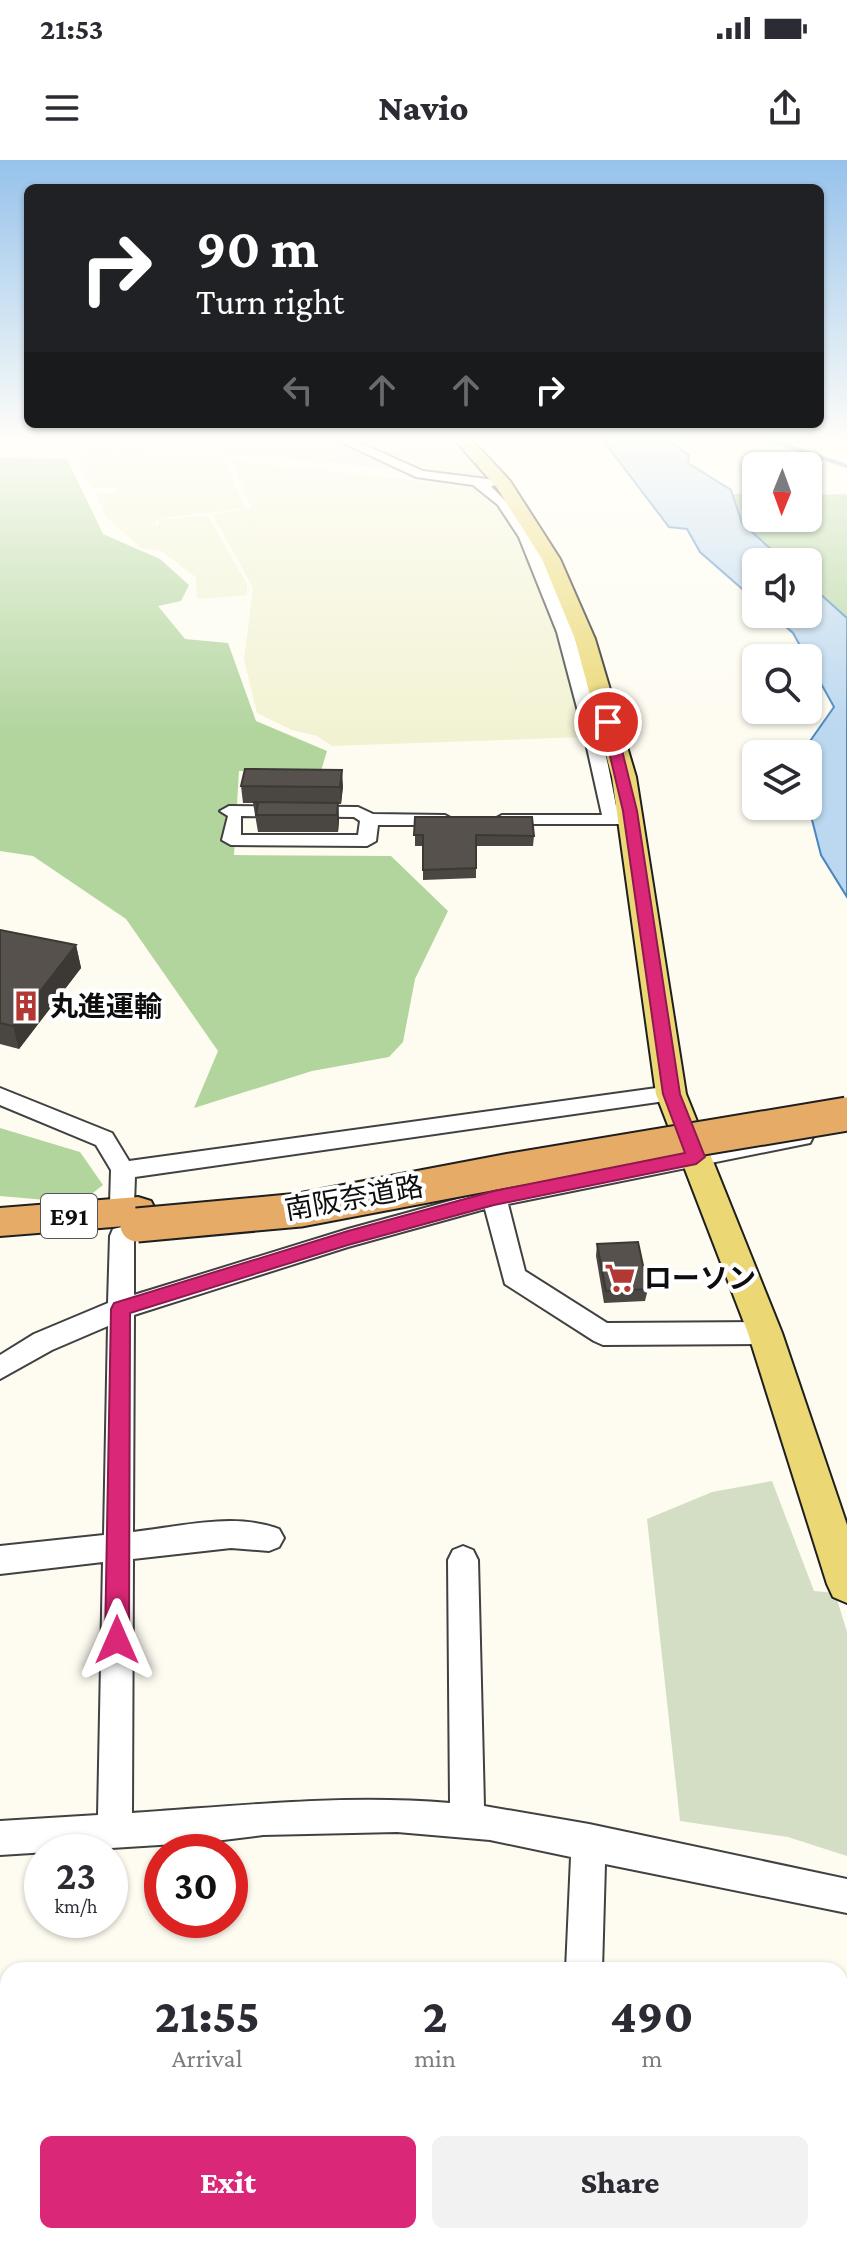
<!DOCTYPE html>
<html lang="en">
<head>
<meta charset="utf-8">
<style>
	body { margin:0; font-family:"Crimson Pro","Noto Sans JP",serif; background:#f2f2f3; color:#2b2b33; height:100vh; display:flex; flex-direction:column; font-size:30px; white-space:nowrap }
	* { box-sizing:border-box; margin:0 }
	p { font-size:26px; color:#7c7c81 }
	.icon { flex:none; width:44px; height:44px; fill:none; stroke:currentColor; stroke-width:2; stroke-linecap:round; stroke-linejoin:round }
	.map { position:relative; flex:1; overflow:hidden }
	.side { position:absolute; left:0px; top:1802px; width:848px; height:282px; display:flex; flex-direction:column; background:#fff; border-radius:24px 24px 0 0; box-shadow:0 2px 6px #0004 }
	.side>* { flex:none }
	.hud { position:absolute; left:24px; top:24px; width:800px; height:244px; border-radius:12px; box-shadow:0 2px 6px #0004; background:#202124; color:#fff; overflow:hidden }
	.needle { width:52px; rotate:181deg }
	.tools { position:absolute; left:742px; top:292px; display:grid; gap:16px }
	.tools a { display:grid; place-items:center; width:80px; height:80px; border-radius:12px; background:#fff; box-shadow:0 2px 6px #0004; font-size:40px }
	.speed { position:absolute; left:24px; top:1674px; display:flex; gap:16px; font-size:40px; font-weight:700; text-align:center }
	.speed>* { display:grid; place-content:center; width:104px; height:104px; border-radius:50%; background:#fff; box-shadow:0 2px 6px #0004; line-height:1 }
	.speed small { font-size:20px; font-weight:400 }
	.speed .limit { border:12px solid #d22; background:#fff; color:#111 }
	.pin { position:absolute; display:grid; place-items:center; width:68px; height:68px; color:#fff; margin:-34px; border:4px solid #fff; border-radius:50%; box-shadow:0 2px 8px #0007 }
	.me { position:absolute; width:88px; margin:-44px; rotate:0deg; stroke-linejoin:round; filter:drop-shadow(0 0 6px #0008) }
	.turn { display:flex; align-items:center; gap:28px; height:168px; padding:0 40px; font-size:36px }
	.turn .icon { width:104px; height:104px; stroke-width:2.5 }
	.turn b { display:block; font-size:56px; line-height:68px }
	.lanes { display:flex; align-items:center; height:76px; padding:0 40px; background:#0003; justify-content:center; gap:40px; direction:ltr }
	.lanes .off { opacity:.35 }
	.eta { display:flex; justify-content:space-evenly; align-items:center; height:136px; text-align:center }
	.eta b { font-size:48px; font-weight:800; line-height:56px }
	.action { display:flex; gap:16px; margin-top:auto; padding:16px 40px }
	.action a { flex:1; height:92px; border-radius:12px; background:#db2777; color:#fff; font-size:32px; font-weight:800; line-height:92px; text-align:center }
	.action a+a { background:#f2f2f3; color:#2b2b33 }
	.status { display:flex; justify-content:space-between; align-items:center; height:56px; padding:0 40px; background:#fff; direction:ltr }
	.status svg { height:22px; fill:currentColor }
	header { display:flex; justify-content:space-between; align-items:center; height:104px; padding:0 40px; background:#fff; font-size:36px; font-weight:800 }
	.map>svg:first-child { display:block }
	.industrial { fill:#ece4ec }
	.farmland { fill:#f2f2d3 }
	.forest { fill:#b2d59e }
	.cemetery { fill:#d3dec4 }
	.water { fill:#bbd8f0; stroke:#4987c0; stroke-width:2 }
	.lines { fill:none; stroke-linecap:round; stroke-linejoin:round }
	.stream { stroke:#4987c0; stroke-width:4 }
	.minor-casing { stroke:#414141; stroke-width:4 }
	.major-casing { stroke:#1f1f1f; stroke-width:4 }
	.highway-casing { stroke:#1f1f1f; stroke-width:4 }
	.minor { fill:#fff; fill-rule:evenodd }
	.major { fill:#ebd874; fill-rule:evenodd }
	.highway { fill:#e6ac67; fill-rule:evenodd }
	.highway-bridge-casing { stroke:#1f1f1f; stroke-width:37; stroke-linecap:butt }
	.highway-bridge { stroke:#e6ac67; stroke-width:33 }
	.wall { fill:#4a4641 }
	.shaded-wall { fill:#3c3935 }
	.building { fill:#56514c; stroke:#3c3935; stroke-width:2 }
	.route { fill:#db2777; stroke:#8e194d; stroke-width:2 }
	.labels { text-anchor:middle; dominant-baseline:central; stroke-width:8; stroke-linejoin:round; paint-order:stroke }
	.shield { fill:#fff; stroke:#565656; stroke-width:2 }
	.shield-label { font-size:26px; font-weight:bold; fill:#0e0e0e }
	.poi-label { font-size:28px; font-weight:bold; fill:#0e0e0e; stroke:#fff; text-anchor:start }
	.street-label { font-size:28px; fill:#0e0e0e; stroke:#fff }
</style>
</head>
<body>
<div class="status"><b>21:53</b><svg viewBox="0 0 49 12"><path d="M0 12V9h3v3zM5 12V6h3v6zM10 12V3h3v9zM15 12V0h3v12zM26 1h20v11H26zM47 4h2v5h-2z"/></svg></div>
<header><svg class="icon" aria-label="menu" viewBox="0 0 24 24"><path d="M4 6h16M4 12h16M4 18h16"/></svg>Navio<svg class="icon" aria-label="share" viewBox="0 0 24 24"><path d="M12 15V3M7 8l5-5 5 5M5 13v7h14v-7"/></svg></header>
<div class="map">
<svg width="847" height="2083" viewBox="0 0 847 2083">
	<rect width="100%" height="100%" fill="#fefcf1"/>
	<polygon class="industrial" points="341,281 404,310 326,302"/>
	<g class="farmland">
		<polygon points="91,279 339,279 324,302 181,290 83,295"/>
		<polygon points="447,281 482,316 475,319 426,312 361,284"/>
		<polygon points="140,294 224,298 245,348 157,359 155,364 134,367 158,365 159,360 208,356 247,424 247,435 197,439 196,417 161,391 141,388 106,357 96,333 115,333 117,328 92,328 84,316 78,299"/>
		<polygon points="231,300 464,326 488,333 518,379 541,425 562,486 585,577 332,586 317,576 292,570 257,553 244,499 253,428 213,355 251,348"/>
	</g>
	<g class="forest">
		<polygon points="0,297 67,299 103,374 160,399 189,425 181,441 158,446 185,479 228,483 256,561 327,591 321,611 239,611 234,695 391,696 448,751 415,819 403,882 389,897 312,911 194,948 218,891 126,759 33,696 0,691"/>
		<polygon points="756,333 756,358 808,358 808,335 847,334 847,458 808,423 808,402 785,402 742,363 732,334"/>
		<polygon points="0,968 80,992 103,1025 80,1043 0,1036"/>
	</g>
	<polygon class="cemetery" points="772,1321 814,1431 835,1433 847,1472 847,1696 788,1677 680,1661 647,1359 712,1332"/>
	<g class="water">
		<polygon points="602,279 667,279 689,295 688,303 731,330 742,363 785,402 756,402 756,441 700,392 687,369 669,367"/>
		<polygon points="808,423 847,458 847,737 821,695 808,644 808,594 801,594 834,547 793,473 771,454 808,454"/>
	</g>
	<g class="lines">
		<polyline class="stream" points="767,279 847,306"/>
		<g class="minor-casing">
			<g id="minor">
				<path d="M335 279H351L423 311 495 320 497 323 491 327C563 387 599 555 616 646L636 647 639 651 635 655 641 660 638 664H496L493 660 502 655H602L584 574 557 472 519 377 498 345 473 325 416 317Z"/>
				<path d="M229 646 358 647 373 654 445 655 454 660 445 665H378L376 681 367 686 231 685 222 680 228 656 220 651ZM241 656 354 657 360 661 358 675H241Z"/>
				<polygon points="671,926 679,929 682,934 679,939 135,1017 134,1044 130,1050 122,1053 114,1050 110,1044 111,1010 96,985 0,945 0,928 112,973 129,1001"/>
				<path d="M802 969 810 971 813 977 810 983 508 1044 525 1111 607 1163 765 1162 774 1166 778 1173 774 1180 765 1184 603 1185 594 1181 505 1124 485 1049 348 1087 134 1155 133 1372C178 1367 235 1352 279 1369L284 1378 279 1387 269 1391 231 1388 133 1399 132 1653C238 1646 343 1634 450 1643L448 1400 453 1390 463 1386 473 1390 478 1400 484 1646 589 1664 847 1719V1753L605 1704 602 1810H566L571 1697 490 1680 397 1672 263 1675 207 1682 0 1695V1661L98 1655 103 1402 0 1414V1386L104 1375 108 1166 52 1190 0 1219V1195L34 1174 108 1143 110 1076 113 1069 122 1067 131 1069 134 1076V1135L348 1069 494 1029Z"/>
				<polygon points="840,2051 847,2051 847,2083 825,2083 822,2076 840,2076"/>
				<polygon points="493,2076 533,2076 531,2083 491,2083"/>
				<polygon points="705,2076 745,2076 746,2083 706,2083"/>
			</g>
		</g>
		<g class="major-casing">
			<polygon id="major" points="454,279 471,279 510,321 560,399 595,479 636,617 686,934 782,1173 847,1365 847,1443 833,1437 827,1424 748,1173 656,934 612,617 575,479 542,399 497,328"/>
		</g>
		<g class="highway-casing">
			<polygon id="highway" points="138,1037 151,1041 156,1051 151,1061 138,1065 0,1076 0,1048"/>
		</g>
		<use href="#minor" class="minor"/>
		<use href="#major" class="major"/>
		<use href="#highway" class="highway"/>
		<g class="highway-bridge-casing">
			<polyline id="highway-bridge" points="137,1065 300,1050 511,1010 847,954"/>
		</g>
		<use href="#highway-bridge" class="highway-bridge"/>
	</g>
	<g class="wall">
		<polygon points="378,279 437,279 379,282"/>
		<polygon points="241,626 343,626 341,644 338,644 339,660 338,672 258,672 253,643 243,643"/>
		<polygon points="415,657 534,676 533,686 476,686 476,718 423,720 423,686 415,686"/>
		<polygon points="0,770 76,785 81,808 19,889 0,884"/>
		<polygon points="597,1084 648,1129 645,1141 604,1143 596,1096"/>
	</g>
	<g class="shaded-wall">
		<polygon points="342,610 343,626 341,644 340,627"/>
		<polygon points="338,643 339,660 338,672 337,655"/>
		<polygon points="76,785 81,808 19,889 13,866"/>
	</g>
	<g class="building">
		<polygon points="245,609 342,610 340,627 241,626"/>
		<polygon points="253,642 338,643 337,655 256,655 258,643"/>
		<polygon points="415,657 532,657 534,676 476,675 476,708 423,710 423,675 414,675"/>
		<polygon points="0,770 76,785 13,866 0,863"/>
		<polygon points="638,1082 648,1129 606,1131 597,1084"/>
	</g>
	<linearGradient id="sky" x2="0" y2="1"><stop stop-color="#96c2eb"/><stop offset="0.49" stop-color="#fffef9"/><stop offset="1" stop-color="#fffef9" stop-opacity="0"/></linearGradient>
	<rect width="847" height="571" fill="url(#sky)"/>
	<polygon class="route" points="608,558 615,562 637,651 680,934 705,997 696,1004 494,1045 348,1085 130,1153 129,1480 125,1488 117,1492 109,1488 105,1480 111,1149 114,1143 348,1071 494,1031 685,993 663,934 623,651 602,562"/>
	<defs>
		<g id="building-bare" transform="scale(2.4)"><path d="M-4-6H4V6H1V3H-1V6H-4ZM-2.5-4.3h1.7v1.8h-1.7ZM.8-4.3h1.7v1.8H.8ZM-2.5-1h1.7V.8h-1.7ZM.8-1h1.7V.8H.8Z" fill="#b23833" stroke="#fff" stroke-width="2.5" paint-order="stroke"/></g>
		<g id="supermarket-bare" transform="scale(2.4)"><path d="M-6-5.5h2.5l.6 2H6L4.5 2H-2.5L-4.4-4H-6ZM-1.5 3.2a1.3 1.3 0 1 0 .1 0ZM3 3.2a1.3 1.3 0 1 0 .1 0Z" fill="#b23833" stroke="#fff" stroke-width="2.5" paint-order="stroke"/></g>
	</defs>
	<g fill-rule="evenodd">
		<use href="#building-bare" x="26" y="846"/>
		<use href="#supermarket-bare" x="620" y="1118"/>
	</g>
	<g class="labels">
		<rect class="shield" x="41" y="1034" width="56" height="44" rx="6"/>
		<g class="shield-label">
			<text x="69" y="1056">E91</text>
		</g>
		<g class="poi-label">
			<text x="50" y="846">丸進運輸</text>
			<text x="644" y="1118">ローソン</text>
		</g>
		<g class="street-label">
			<text transform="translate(354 1038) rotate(-10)">南阪奈道路</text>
		</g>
	</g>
</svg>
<div class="tools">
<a><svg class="needle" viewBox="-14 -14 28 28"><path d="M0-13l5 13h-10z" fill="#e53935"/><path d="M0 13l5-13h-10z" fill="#7c7c81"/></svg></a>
<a><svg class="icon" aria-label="sound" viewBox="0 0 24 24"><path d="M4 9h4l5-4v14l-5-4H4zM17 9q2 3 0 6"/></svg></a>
<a><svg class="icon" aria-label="search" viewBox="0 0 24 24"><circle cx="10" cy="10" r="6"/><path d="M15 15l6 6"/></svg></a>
<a><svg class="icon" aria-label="layers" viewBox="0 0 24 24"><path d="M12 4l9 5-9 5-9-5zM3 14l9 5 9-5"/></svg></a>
</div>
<div class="speed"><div>23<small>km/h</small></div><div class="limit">30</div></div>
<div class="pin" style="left:608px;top:562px;background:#d93025"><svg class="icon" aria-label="arrive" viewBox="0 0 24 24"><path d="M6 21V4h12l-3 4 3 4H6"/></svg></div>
<svg class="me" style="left:117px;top:1480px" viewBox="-20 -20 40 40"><path d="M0-17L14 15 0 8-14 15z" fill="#db2777" stroke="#fff" stroke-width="4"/></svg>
<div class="hud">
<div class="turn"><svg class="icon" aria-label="right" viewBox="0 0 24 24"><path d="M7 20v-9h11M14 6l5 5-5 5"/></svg><div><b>90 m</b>Turn right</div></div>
<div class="lanes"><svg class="icon off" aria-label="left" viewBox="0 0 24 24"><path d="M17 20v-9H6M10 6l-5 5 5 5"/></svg><svg class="icon off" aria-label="ahead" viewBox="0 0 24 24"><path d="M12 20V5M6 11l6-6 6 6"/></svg><svg class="icon off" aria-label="ahead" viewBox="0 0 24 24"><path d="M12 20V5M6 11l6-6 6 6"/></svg><svg class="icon" aria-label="right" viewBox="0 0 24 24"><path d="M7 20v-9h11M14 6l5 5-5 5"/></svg></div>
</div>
<section class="side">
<div class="eta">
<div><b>21:55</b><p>Arrival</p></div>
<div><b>2</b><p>min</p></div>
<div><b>490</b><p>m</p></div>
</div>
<div class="action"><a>Exit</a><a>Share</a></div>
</section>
</div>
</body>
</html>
